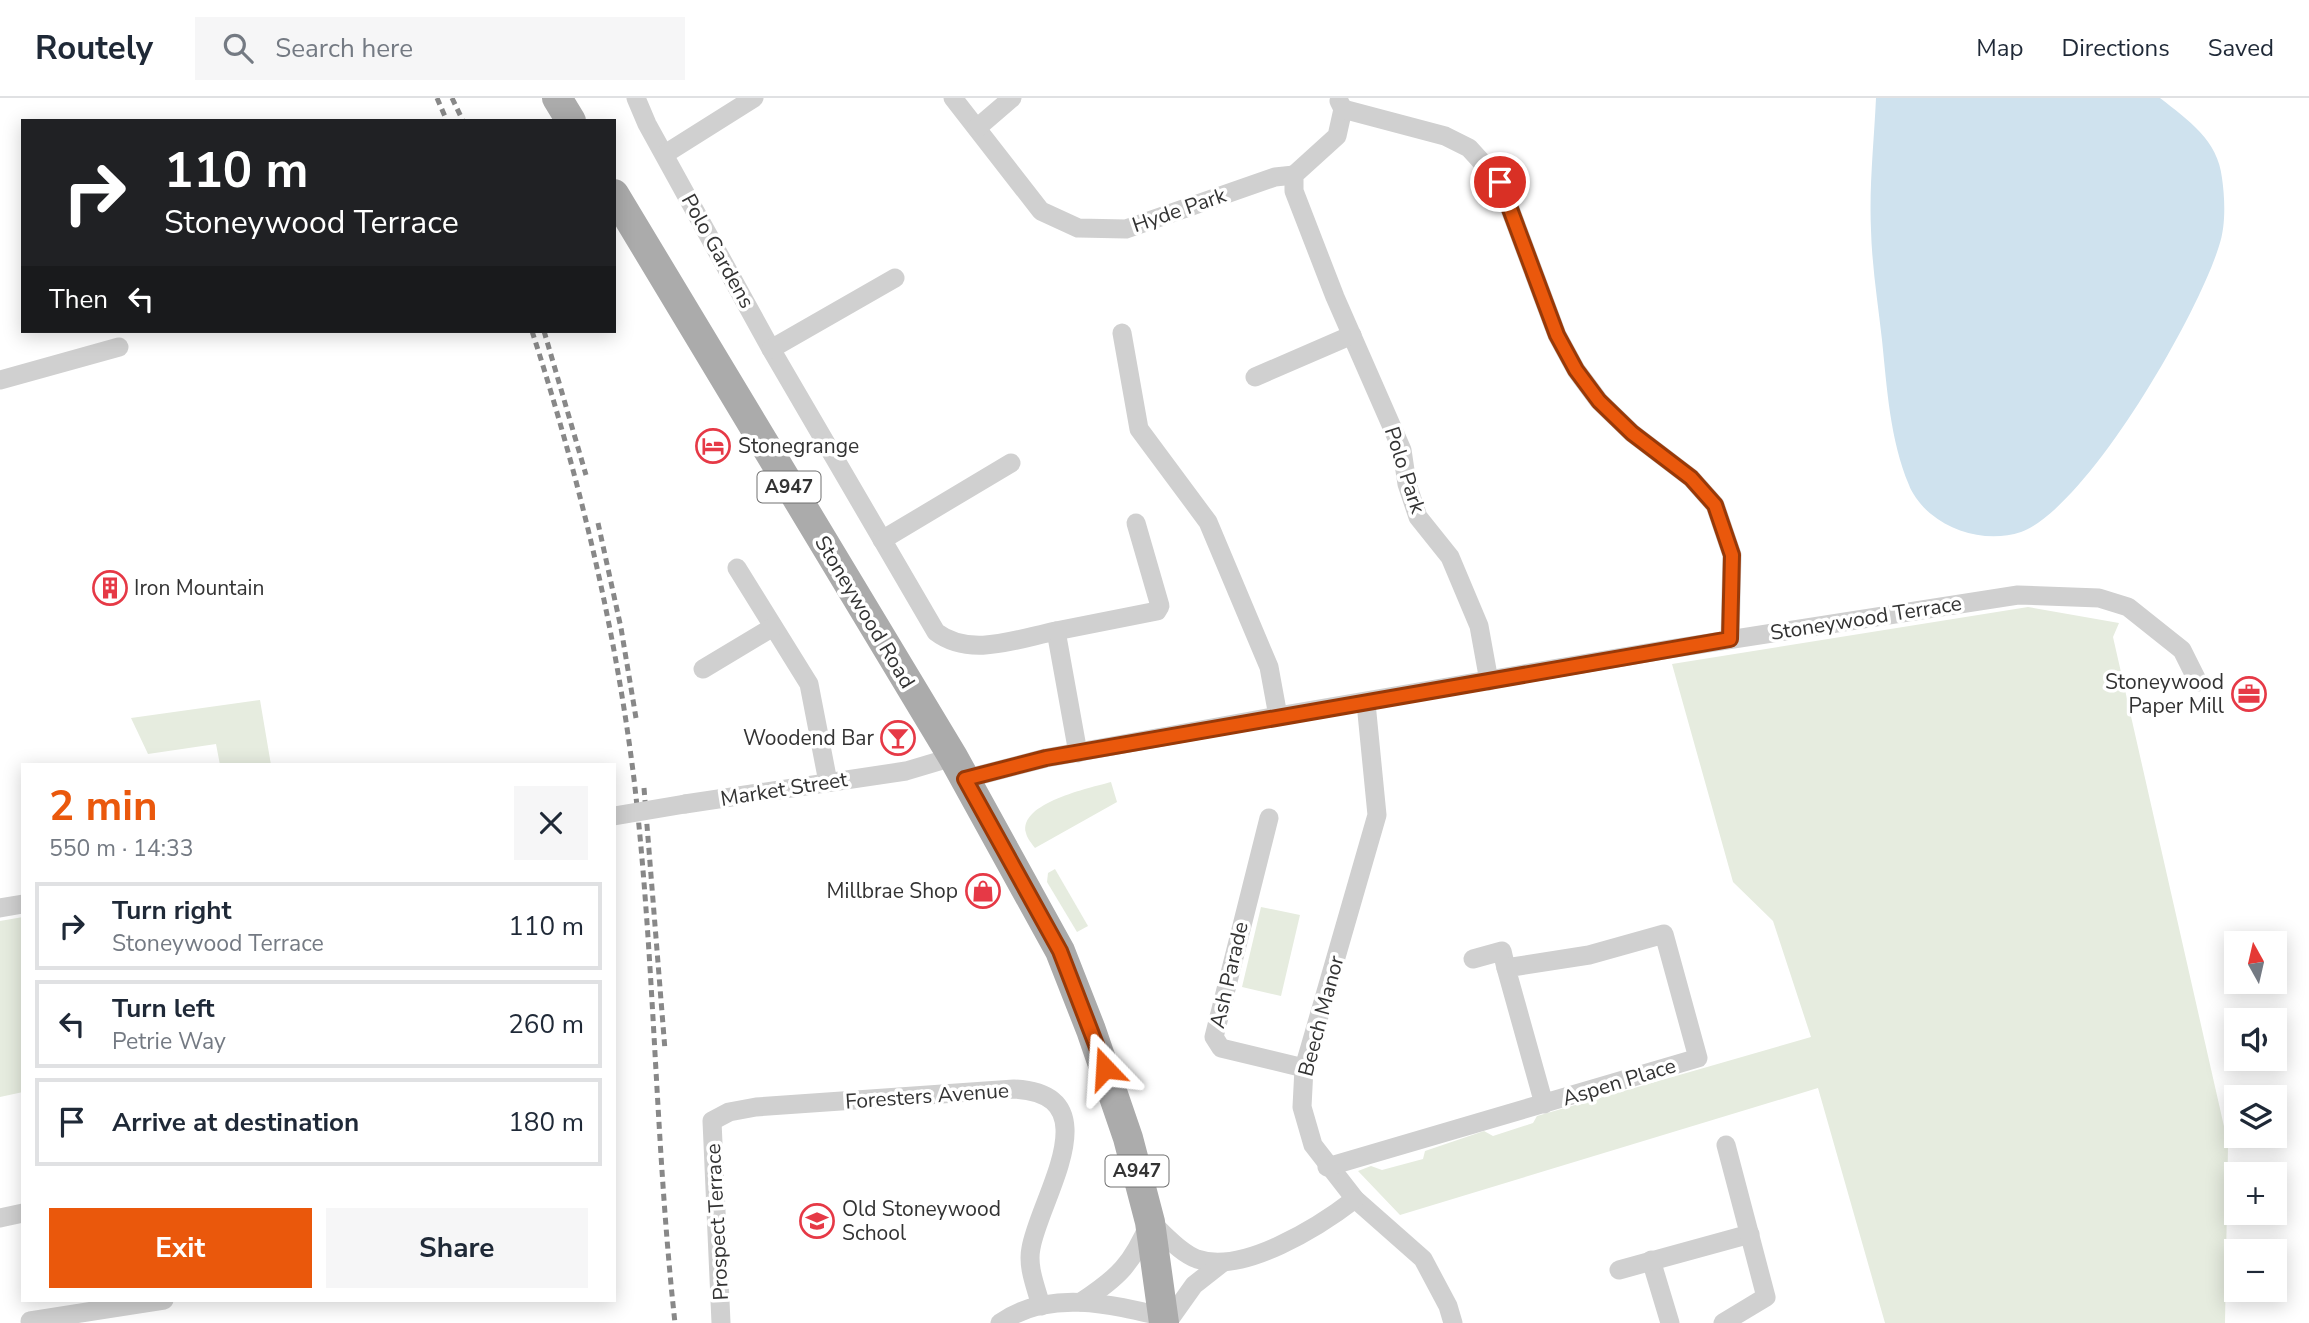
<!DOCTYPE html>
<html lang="en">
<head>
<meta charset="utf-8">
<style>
	body { margin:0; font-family:"Nunito Sans",sans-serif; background:#f6f6f7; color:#1f2937; height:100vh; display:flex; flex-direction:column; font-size:26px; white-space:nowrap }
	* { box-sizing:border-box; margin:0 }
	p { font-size:23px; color:#747a83 }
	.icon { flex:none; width:38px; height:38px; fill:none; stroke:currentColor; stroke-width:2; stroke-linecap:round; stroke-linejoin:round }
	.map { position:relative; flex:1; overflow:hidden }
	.sheet { position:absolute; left:21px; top:665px; width:595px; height:539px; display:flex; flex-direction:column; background:#fff; border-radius:0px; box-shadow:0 4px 18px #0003 }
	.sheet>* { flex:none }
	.banner { position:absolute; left:21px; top:21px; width:595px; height:214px; border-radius:0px; box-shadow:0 4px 18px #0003; background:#202124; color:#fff; overflow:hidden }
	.needle { width:46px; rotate:352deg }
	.tools { position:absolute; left:2224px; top:833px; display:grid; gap:14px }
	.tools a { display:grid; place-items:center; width:63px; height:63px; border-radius:0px; background:#fff; box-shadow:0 4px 18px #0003; font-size:35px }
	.pin { position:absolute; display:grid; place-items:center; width:60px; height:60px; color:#fff; margin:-30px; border:4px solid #fff; border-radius:50%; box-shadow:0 2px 7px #0007 }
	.me { position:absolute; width:77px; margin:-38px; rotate:340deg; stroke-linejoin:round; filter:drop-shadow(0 0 5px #0008) }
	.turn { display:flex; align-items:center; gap:24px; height:147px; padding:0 28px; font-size:32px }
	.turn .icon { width:91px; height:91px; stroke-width:2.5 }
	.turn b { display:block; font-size:49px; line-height:60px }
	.then { display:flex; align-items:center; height:66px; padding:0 28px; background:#0003; gap:14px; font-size:26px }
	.round { display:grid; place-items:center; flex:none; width:74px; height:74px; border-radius:0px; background:#f6f6f7 }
	.headline { display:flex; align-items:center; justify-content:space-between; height:119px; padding:0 28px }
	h1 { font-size:42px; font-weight:700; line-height:52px; color:#ea580c }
	.action { display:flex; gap:14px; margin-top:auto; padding:14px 28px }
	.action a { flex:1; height:80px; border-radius:0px; background:#ea580c; color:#fff; font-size:28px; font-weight:700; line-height:80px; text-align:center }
	.action a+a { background:#f6f6f7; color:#1f2937 }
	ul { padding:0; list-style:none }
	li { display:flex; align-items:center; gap:21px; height:88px; margin:0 14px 10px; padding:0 14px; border:4px solid #e0e1e3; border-radius:0px }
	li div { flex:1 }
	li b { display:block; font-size:26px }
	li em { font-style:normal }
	header { display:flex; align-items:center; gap:42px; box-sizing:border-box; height:98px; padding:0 35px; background:#fff; border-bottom:2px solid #e0e1e3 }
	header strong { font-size:33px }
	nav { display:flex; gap:38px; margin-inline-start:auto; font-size:24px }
	.search { width:490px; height:63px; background:#f6f6f7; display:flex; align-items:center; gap:18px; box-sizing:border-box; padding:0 24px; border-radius:0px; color:#747a83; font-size:26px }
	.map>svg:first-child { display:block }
	.green { fill:#e6ecdf }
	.water { fill:#cfe2ee }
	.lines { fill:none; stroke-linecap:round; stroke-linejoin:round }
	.street { stroke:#d0d0d0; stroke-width:19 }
	.primary { stroke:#ababab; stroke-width:30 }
	.rail { stroke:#888; stroke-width:5; stroke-dasharray:7 5; stroke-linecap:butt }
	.street-bridge { stroke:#d0d0d0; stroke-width:19 }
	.route-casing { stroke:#983908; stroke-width:18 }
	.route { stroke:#ea580c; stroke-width:12 }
	.labels { text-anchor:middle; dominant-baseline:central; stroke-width:7; stroke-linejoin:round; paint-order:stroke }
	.shield { fill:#fff; stroke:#707070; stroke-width:2 }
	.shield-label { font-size:19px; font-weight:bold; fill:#333 }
	.street-label { font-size:21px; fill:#333; stroke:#fff }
	.poi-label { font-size:21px; fill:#333; stroke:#fff; text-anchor:start }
</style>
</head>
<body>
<header>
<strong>Routely</strong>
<div class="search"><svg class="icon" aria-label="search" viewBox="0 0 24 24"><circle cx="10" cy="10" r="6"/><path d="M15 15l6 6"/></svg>Search here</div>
<nav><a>Map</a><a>Directions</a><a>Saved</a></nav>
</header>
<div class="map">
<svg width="2309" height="1225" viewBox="0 0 2309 1225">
	<rect width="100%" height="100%" fill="#fff"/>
	<g class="green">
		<polygon points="2028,509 2119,525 2113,539 2228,1046 2225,1225 1885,1225 1818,990 1400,1117 1358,1073 1371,1068 1382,1072 1423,1061 1425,1053 1484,1033 1493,1038 1533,1025 1537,1018 1811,939 1773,823 1733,784 1672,566"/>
		<polygon points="260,602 271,667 220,667 216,646 148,656 131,620"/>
		<path d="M1111 684 1117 704 1035 750C1032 746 1027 740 1026 735 1018 705 1090 690 1111 684Z"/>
		<polygon points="1055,771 1088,828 1077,834 1047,784 1048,775"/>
		<polygon points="1261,809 1300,817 1281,898 1242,889"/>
		<polygon points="23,819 23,994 0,999 0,823"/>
	</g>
	<path class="water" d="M1876 0H2160C2188 22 2218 42 2222 80 2225 101 2226 128 2219 148 2198 217 2088 409 2021 434 1991 444 1955 436 1931 416 1923 410 1912 396 1909 387 1890 342 1887 290 1882 242 1878 206 1872 169 1871 132 1869 88 1874 44 1876 0Z"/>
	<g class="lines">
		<g class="street">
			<path d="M636 0 647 26 771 251 936 534C970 560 1017 541 1056 533L1078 655"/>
			<polyline points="953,0 1041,113 1078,130 1126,131 1275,79 1294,77"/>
			<polyline points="1339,3 1343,11 1337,38 1294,77 1294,93 1335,199 1402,352 1407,386 1418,419 1450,459 1479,528 1489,583"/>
			<polyline points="1343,11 1445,38 1469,50 1500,84 1557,237 1576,272 1599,303 1632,335 1691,380 1715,407 1732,457 1730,541"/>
			<polyline points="977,30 1012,0"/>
			<polyline points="665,56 754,0"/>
			<polyline points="1122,235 1139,331 1208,424 1269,569 1278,618"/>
			<polyline points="771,251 895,180"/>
			<polyline points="1255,279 1352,237"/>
			<polyline points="0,282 119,249"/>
			<polyline points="882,442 1011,365"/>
			<polyline points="737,470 809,586 828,684"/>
			<polyline points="1056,533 1157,513 1160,508 1136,425"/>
			<polyline points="703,571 773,529"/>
			<polyline points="1366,605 1377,717 1304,970 1302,1009 1313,1047 1355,1101 1423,1161 1448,1208 1453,1225"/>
			<polyline points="965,681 1046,660 1278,618 1670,551 2018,497 2099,500 2128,509 2182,552 2198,584"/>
			<polyline points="685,706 906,673 953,659"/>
			<polyline points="1269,720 1214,939 1221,950 1304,970"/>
			<polyline points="0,810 23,806"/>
			<polyline points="1473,861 1502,853 1506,870"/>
			<polyline points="1327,1069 1698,960 1664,836 1589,857 1506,870 1544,1006"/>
			<polyline points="0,1120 23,1115"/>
			<polyline points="1651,1162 1670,1225"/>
			<polyline points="1619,1172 1750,1136"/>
			<path d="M1081 1204C1119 1179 1132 1166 1150 1124 1165 1136 1179 1154 1197 1161 1243 1177 1320 1128 1355 1101"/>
			<polyline points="30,1223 164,1202"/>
			<path d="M721 1225 712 1023 729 1014 756 1009 1014 991C1113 996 1039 1101 1031 1150 1027 1169 1036 1189 1041 1208"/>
			<path d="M1000 1225C1048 1191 1111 1206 1164 1219"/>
			<polyline points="1167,1225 1194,1187 1222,1165"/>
			<polyline points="1723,1225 1766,1199 1726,1047"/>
		</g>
		<g class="primary">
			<polyline points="557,0 571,23"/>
			<polyline points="614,96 953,659 1060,853 1091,932 1128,1040 1150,1124 1164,1225"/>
		</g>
		<g class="rail">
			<polyline points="437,0 447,23"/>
			<polyline points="452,0 463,23"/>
			<path d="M532 233C579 379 615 528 634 681 655 862 655 1044 675 1225"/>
			<polyline points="544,233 586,377"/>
			<polyline points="598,425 621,530 636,620"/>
			<polyline points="644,690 665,952"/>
		</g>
		<polyline class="street-bridge" points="614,718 685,706"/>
	</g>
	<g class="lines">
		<g class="route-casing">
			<polyline id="route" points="1105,970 1060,853 965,681 1046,660 1730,541 1732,457 1715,407 1691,380 1632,335 1599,303 1576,272 1557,237 1500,84"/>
		</g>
		<use href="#route" class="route"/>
	</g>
	<defs>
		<g id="hotel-ring" transform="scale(1.75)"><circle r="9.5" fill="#fff" stroke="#e63946" stroke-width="1.5"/><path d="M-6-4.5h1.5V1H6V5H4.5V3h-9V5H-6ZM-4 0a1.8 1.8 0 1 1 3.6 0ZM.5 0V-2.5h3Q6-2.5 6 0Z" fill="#e63946"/></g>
		<g id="building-ring" transform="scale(1.75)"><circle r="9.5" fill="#fff" stroke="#e63946" stroke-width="1.5"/><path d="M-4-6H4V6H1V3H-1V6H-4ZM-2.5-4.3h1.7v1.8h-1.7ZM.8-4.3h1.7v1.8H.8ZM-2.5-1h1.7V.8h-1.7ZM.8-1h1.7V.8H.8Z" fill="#e63946"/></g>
		<g id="office-ring" transform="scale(1.75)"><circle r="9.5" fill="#fff" stroke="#e63946" stroke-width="1.5"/><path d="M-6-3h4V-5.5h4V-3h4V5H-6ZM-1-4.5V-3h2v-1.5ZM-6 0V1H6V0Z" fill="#e63946"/></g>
		<g id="bar-ring" transform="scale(1.75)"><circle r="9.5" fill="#fff" stroke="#e63946" stroke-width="1.5"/><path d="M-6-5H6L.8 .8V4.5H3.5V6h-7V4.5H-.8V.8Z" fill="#e63946"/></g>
		<g id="shop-ring" transform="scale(1.75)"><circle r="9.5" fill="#fff" stroke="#e63946" stroke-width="1.5"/><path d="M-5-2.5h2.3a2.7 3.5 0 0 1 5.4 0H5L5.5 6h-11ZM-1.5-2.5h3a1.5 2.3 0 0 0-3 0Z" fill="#e63946"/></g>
		<g id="school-ring" transform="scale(1.75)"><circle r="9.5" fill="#fff" stroke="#e63946" stroke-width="1.5"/><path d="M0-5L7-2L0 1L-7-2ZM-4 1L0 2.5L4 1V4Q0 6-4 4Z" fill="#e63946"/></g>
	</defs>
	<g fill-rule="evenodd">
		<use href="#hotel-ring" x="713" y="348"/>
		<use href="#building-ring" x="110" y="490"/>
		<use href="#office-ring" x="2249" y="596"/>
		<use href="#bar-ring" x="898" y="640"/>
		<use href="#shop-ring" x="983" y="793"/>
		<use href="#school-ring" x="817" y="1123"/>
	</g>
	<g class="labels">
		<g class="shield">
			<rect x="757.5" y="373.5" width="63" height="31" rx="5"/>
			<rect x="1105.5" y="1057.5" width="63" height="31" rx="5"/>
		</g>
		<g class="shield-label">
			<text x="789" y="389">A947</text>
			<text x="1137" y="1073">A947</text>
		</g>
		<g class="street-label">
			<text transform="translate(1179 112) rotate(-19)">Hyde Park</text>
			<text transform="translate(718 153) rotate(61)">Polo Gardens</text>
			<text transform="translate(1405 372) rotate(72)">Polo Park</text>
			<text transform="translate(865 514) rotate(59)">Stoneywood Road</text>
			<text transform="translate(1866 520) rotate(-9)">Stoneywood Terrace</text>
			<text transform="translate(784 691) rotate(-9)">Market Street</text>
			<text transform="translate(1229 877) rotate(-77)">Ash Parade</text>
			<text transform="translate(1321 918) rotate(-75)">Beech Manor</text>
			<text transform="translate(1619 984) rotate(-17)">Aspen Place</text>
			<text transform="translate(927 998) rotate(-4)">Foresters Avenue</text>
			<text transform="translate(717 1124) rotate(-93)">Prospect Terrace</text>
		</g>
		<g class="poi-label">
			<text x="738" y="348">Stonegrange</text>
			<text x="134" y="490">Iron Mountain</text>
			<text x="2224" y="584" text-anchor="end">Stoneywood<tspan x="2224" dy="24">Paper Mill</tspan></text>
			<text x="874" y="640" text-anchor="end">Woodend Bar</text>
			<text x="958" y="793" text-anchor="end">Millbrae Shop</text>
			<text x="842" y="1111">Old Stoneywood<tspan x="842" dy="24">School</tspan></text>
		</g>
	</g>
</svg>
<div class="tools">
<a><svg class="needle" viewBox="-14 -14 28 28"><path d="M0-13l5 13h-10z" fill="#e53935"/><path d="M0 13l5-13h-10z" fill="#747a83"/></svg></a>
<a><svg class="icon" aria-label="sound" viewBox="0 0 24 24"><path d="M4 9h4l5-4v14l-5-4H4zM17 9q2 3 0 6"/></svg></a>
<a><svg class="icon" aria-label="layers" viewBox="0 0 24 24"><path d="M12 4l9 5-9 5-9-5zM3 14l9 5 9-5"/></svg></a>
<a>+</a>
<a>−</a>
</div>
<div class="pin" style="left:1500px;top:84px;background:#d93025"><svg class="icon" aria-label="arrive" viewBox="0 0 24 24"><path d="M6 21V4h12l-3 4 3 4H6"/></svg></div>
<svg class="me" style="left:1105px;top:970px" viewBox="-20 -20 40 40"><path d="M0-17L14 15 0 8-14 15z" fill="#ea580c" stroke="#fff" stroke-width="4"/></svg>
<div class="banner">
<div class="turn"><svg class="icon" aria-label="right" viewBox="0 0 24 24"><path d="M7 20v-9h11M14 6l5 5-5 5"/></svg><div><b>110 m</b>Stoneywood Terrace</div></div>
<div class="then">Then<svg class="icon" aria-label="left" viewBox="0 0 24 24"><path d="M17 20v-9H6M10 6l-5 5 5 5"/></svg></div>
</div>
<section class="sheet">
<div class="headline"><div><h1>2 min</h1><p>550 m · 14:33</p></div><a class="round"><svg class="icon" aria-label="close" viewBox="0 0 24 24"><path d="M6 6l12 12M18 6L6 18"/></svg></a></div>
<ul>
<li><svg class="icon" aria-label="right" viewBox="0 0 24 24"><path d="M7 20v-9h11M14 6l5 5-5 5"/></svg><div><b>Turn right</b><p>Stoneywood Terrace</p></div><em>110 m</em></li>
<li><svg class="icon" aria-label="left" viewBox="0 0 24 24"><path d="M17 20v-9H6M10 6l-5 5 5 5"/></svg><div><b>Turn left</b><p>Petrie Way</p></div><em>260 m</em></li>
<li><svg class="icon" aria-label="arrive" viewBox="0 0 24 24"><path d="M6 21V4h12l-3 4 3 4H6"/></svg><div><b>Arrive at destination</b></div><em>180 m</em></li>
</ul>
<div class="action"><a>Exit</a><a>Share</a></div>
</section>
</div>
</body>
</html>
